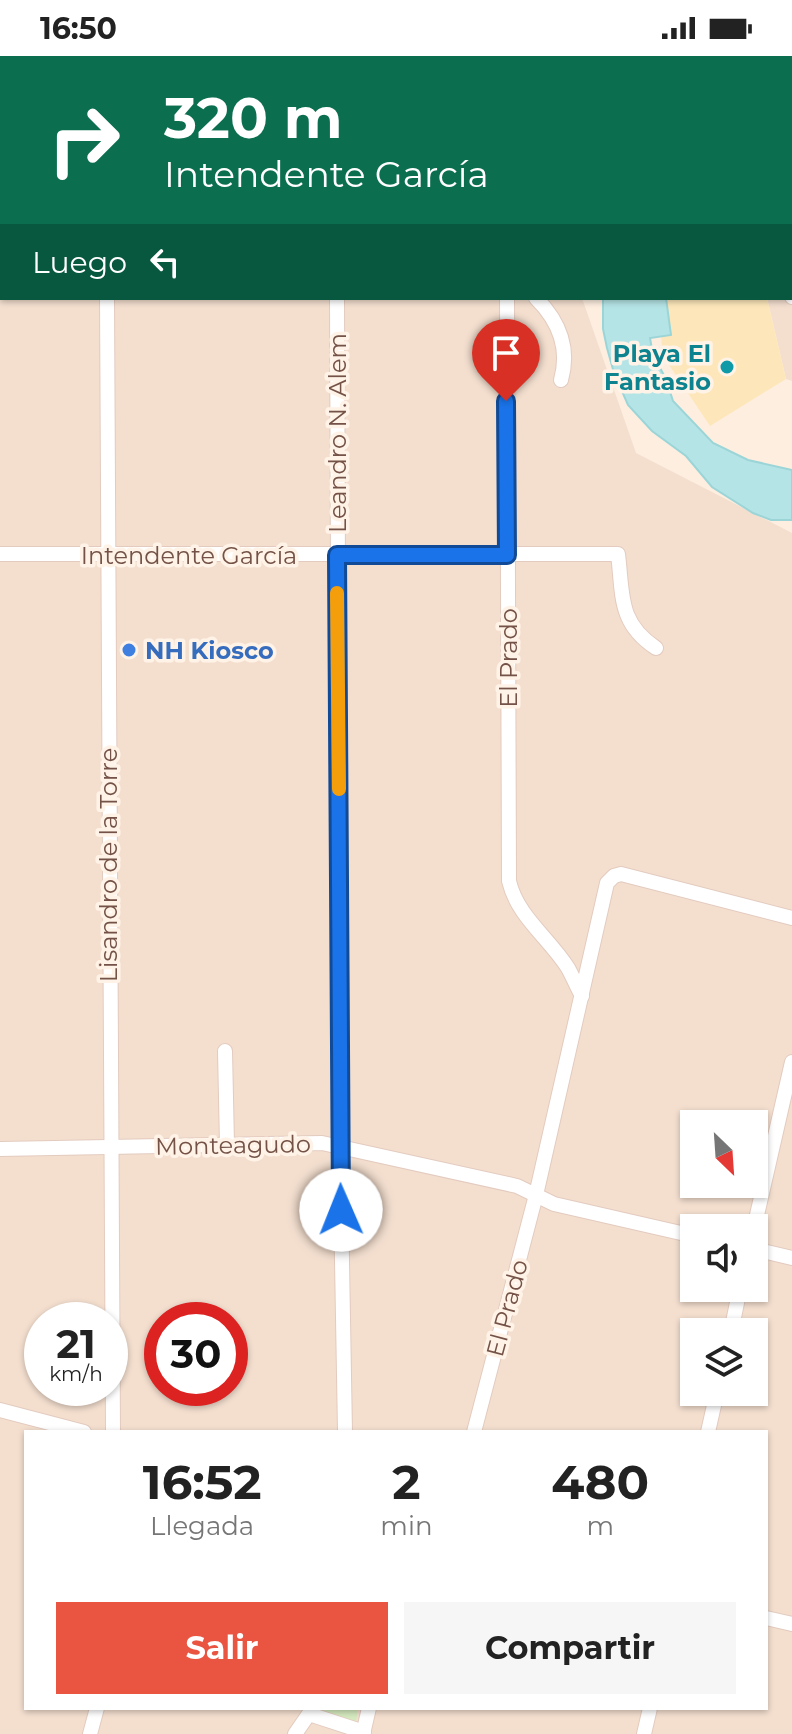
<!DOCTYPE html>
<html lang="es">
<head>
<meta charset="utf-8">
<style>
	body { margin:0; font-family:Montserrat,sans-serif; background:#f6f6f6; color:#222; height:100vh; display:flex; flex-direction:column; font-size:30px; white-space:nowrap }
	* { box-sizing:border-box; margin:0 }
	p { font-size:26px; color:#767676 }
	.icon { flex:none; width:44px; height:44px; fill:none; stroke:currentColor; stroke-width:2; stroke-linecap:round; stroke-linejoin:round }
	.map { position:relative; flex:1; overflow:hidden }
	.sheet { position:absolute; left:24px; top:1374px; width:744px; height:280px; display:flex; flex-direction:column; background:#fff; border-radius:0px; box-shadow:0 2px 6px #0004 }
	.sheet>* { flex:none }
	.top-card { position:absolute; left:0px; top:0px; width:792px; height:244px; box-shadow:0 2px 6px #0004; background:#0b6e4f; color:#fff; overflow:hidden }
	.needle { width:52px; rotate:155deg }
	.controls { position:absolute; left:680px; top:1054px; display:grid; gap:16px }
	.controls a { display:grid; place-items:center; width:88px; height:88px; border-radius:0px; background:#fff; box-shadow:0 2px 6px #0004; font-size:40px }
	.speed { position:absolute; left:24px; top:1246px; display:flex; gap:16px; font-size:40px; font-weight:700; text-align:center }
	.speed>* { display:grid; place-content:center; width:104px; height:104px; border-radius:50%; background:#fff; box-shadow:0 2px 6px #0004; line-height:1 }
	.speed small { font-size:20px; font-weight:400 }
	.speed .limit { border:12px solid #d22; background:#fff; color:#111 }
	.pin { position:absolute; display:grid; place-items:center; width:68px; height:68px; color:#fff; margin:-82px -34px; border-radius:50% 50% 50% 0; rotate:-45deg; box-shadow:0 0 8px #0007 }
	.pin .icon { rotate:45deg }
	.me { position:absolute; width:88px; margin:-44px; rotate:359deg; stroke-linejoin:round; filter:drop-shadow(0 0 6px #0008) }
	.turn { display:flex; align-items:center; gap:28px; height:168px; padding:0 32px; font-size:36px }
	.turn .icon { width:104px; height:104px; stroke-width:2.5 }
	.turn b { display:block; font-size:56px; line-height:68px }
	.then { display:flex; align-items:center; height:76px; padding:0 32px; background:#0003; gap:16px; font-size:30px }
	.eta { display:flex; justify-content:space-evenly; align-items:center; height:136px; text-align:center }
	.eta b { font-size:48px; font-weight:700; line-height:56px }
	.primary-button { display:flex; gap:16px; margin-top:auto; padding:16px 32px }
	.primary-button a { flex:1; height:92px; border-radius:0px; background:#ea5542; color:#fff; font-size:32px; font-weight:700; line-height:92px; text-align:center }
	.primary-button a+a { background:#f6f6f6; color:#222 }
	.status { display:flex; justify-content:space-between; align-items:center; height:56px; padding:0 40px; background:#fff; direction:ltr }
	.status svg { height:22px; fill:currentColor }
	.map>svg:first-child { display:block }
	.residential { fill:#f4dfcf; fill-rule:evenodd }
	.green { fill:#d5eabf }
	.sand { fill:#fde7ba }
	.water { fill:#b5e4e6; stroke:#9bd5d8; stroke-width:2 }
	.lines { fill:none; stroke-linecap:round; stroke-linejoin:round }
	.minor-casing { stroke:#e3cbbf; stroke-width:16 }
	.minor { stroke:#fff; stroke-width:14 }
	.route-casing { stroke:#114b97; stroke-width:20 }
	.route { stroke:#1a73e8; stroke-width:14 }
	.slow { stroke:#f59e0b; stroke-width:14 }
	.culture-dot { fill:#0f9aa8; stroke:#fff3e7; stroke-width:3 }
	.shop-dot { fill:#3f7fe0; stroke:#fff3e7; stroke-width:3 }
	.labels { text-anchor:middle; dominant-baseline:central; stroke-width:7; stroke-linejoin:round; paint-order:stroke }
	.culture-label { font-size:24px; font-weight:bold; fill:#0d838f; stroke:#fff3e7; text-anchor:end }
	.street-label { font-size:24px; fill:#745247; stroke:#fff3e7 }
	.shop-label { font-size:24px; font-weight:bold; fill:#366cbe; stroke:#fff3e7; text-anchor:start }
</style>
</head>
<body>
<div class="status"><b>16:50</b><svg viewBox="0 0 49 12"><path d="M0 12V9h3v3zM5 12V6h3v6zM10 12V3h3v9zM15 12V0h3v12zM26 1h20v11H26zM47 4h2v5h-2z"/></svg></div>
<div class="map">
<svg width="792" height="1678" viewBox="0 0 792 1678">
	<rect width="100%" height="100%" fill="#fdeee0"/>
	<g class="residential">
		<path d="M0 0H560L2 2V242H582L636 397 792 477V1678H0ZM694 1068H754V1128H694ZM694 1172H754V1232H694ZM42 1264H110V1332H42ZM162 1264H230V1332H162ZM694 1276H754V1336H694ZM26 1376H766V1652H26Z"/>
		<polygon points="751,0 792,0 792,325 786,323 767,242 790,242 790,2 751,2"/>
	</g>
	<polygon class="green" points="325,1652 358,1652 356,1667 324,1656"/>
	<polygon class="sand" points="657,242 767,242 786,323 710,370 663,300"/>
	<polygon class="water" points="603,242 666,242 671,279 650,282 653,299 666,323 673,345 713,387 748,404 792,414 792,464 771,464 753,457 712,431 686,400 652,375 628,349 614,317 607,292 603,273"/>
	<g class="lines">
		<g class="minor-casing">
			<g id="minor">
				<polyline points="337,0 337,2"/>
				<polyline points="561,0 561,2"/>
				<polyline points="109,2 109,0"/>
				<polyline points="547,2 548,0"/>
				<polyline points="768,2 768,0"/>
				<polyline points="0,136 2,136"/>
				<polyline points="790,232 792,241"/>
				<polyline points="107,242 113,1376"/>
				<polyline points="337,242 340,1091 345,1376"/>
				<path d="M507 242 509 825C517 860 549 882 568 912 573 921 577 931 582 940"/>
				<path d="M536 242C559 265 570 292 561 324"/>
				<path d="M0 498H618C623 539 618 567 656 592"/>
				<polyline points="225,995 227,1089"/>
				<polyline points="0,1093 322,1087 517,1130 554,1148 694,1180"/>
				<polyline points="754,1172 792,1006"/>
				<polyline points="754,1193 792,1202"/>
				<polyline points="731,1276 740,1232"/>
				<polyline points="0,1354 84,1376"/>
				<polyline points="474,1376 536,1139 607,827 614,820 621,818 792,862"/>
				<polyline points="708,1376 717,1336"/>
				<polyline points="766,1562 792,1568"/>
				<polyline points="309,1658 364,1676"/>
				<polyline points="90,1678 97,1652"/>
				<polyline points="295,1678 313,1652"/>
				<polyline points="363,1678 369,1652"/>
				<polyline points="644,1678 650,1652"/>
			</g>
		</g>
		<use href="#minor" class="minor"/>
	</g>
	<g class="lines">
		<g class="route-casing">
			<polyline id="route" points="341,1154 337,499 507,499 506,345"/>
		</g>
		<use href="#route" class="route"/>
		<polyline class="slow" points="337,537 339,733"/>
	</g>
	<circle class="culture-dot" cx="727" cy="311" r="8"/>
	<circle class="shop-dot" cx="129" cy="594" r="8"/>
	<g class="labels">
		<g class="culture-label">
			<text x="711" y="297">Playa El<tspan x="711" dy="28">Fantasio</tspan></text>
		</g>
		<g class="street-label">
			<text transform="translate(337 377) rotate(-90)">Leandro N. Alem</text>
			<text x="189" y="499">Intendente García</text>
			<text transform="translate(508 602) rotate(-90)">El Prado</text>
			<text transform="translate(108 809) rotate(-90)">Lisandro de la Torre</text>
			<text transform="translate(233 1089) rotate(-1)">Monteagudo</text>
			<text transform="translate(507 1252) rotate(-75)">El Prado</text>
		</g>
		<g class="shop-label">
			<text x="145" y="594">NH Kiosco</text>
		</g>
	</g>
</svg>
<div class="controls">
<a><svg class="needle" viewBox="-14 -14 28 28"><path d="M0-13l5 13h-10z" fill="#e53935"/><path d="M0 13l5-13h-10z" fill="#767676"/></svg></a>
<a><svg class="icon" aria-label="sound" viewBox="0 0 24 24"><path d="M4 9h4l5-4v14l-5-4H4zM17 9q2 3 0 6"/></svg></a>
<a><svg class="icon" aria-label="layers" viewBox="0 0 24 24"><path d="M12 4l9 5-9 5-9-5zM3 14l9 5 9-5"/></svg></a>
</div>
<div class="speed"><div>21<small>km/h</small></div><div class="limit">30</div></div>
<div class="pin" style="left:506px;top:345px;background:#d93025"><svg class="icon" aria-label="arrive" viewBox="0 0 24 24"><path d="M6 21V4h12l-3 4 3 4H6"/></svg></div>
<svg class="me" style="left:341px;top:1154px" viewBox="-20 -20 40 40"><circle r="19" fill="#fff"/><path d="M0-13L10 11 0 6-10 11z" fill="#1a73e8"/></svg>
<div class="top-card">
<div class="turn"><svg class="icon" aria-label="right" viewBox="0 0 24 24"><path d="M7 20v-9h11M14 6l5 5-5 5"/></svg><div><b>320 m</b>Intendente García</div></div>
<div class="then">Luego<svg class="icon" aria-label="left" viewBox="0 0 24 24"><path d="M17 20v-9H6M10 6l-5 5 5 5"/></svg></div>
</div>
<section class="sheet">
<div class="eta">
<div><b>16:52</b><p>Llegada</p></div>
<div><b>2</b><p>min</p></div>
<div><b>480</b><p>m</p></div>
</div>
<div class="primary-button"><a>Salir</a><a>Compartir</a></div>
</section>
</div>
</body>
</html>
